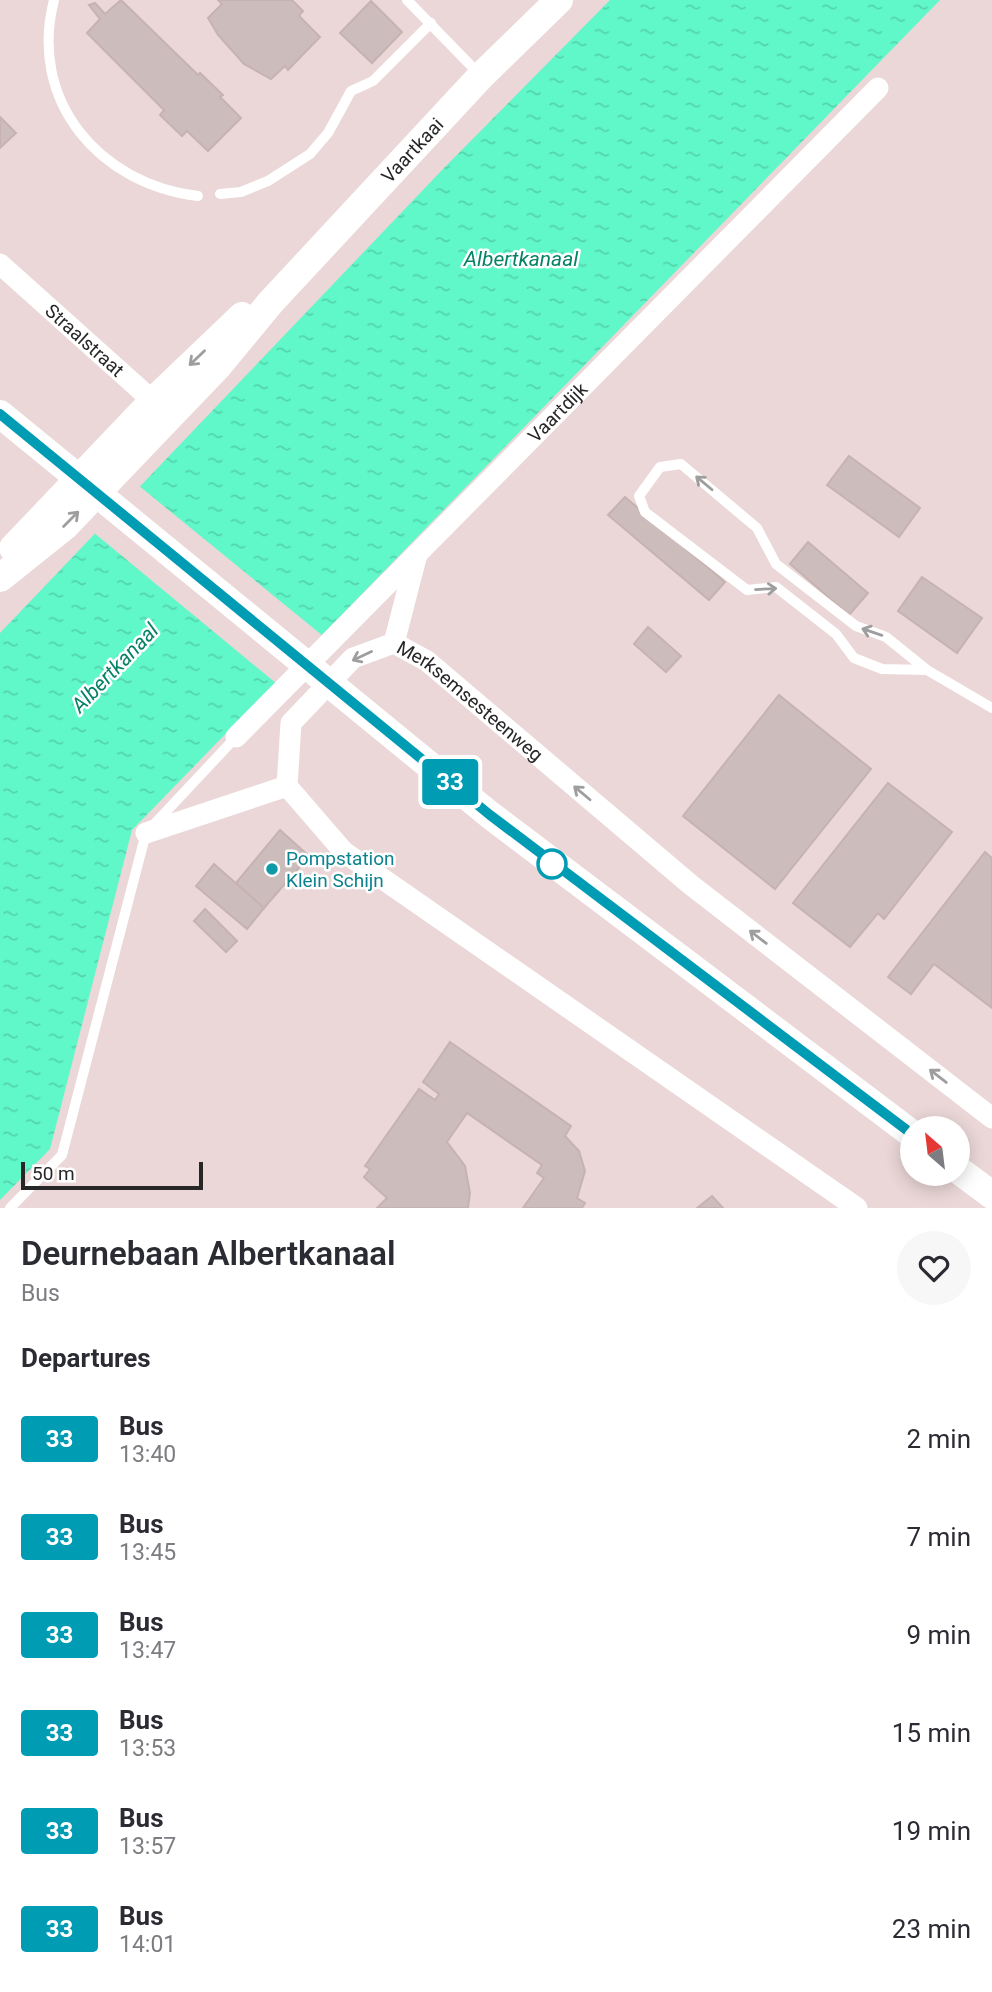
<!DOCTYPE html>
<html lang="en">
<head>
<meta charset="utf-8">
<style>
  body { margin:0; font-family:Roboto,sans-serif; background:#f7f7f7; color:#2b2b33; height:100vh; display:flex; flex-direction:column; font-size:26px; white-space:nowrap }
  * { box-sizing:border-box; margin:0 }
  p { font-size:23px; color:#7c7c81 }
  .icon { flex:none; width:38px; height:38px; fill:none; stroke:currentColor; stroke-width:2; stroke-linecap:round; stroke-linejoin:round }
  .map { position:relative; height:1208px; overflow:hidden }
  .drawer { display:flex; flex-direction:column; background:#fff; flex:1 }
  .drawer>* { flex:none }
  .badge { padding:0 14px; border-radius:5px; font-size:24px; line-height:46px }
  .needle { width:46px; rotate:332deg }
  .controls { position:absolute; left:900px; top:1116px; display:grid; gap:14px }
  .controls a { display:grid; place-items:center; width:70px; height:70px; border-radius:50%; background:#fff; box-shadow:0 4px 18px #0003; font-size:35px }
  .scale { position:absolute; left:21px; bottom:18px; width:182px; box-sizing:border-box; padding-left:7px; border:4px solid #272727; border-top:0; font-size:19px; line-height:24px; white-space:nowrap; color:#272727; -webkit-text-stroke:5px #fff; paint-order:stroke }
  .map>.badge { position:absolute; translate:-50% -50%; box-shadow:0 0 0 4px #fff }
  h2 { padding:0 21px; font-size:26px; line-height:63px }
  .round { display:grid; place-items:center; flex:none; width:74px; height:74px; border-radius:37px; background:#f7f7f7 }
  .head { display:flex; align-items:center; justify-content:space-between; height:119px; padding:0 21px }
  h1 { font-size:33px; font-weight:600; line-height:52px }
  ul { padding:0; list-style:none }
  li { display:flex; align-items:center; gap:21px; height:98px; padding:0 21px }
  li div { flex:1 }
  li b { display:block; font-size:26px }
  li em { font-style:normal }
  li .badge { min-width:77px; font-weight:700; text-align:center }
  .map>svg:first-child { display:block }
  .water { fill:url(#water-ripples) }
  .pier { fill:#ebd7d7 }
  .building { fill:#ccbdbc; stroke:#c6b2b1; stroke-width:2 }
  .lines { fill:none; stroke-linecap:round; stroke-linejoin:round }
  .lane { stroke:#fff; stroke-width:10 }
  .street { stroke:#fff; stroke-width:21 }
  .secondary { stroke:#fff; stroke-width:28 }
  .oneway { stroke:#9e9e9e }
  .line-casing { stroke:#fff; stroke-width:16 }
  .line { stroke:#009cb4; stroke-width:10 }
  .stop-dot { fill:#fff; stroke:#009cb4; stroke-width:3.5 }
  .culture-dot { fill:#0f9aa8; stroke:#fff; stroke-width:2.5 }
  .labels { text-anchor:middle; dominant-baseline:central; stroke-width:5; stroke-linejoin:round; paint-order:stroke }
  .street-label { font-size:19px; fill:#272727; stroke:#fff }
  .culture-label { font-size:19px; fill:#0d838f; stroke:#fff; text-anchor:start }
  .water-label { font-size:21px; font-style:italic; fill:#068366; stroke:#fff }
</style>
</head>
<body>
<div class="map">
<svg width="992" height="1208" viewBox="0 0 992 1208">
  <defs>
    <pattern id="water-ripples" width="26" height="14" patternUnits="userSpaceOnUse" patternTransform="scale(1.75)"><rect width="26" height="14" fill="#60f7c9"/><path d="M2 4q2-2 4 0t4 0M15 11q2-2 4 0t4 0" fill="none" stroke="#53d4ad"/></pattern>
  </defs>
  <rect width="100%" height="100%" fill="#ebd7d7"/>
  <!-- water -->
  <path class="water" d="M 610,0 L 940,0 L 132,830 L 50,1149 L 0,1200 L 0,633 L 444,168 Z"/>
  <!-- pier -->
  <path class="pier" d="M 138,485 L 323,636 L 277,684 L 93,532 Z"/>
  <!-- building -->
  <g class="building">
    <path d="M 121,0 L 198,75 L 200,73 L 223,95 L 220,97 L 241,118 L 208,151 L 187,131 L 182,136 L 160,115 L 164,110 L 87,33 L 100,19 L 89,5 L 95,3 L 105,14 Z"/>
    <path d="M 218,0 L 292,0 L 303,11 L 299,16 L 320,37 L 288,70 L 285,66 L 271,79 L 244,64 L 218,35 L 208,18 L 222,4 Z"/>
    <path d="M 371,1 L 402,32 L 372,63 L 340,33 Z"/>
    <path d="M 0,117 L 16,133 L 0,148 Z"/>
    <path d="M 849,456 L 920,508 L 899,537 L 827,485 Z"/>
    <path d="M 625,497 L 725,582 L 709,600 L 608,515 Z"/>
    <path d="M 808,542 L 868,593 L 849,615 L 790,564 Z"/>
    <path d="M 922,577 L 982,618 L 957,653 L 898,611 Z"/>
    <path d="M 648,627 L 681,656 L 666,672 L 634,644 Z"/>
    <path d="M 779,695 L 871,769 L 775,889 L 683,816 Z"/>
    <path d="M 888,783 L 952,832 L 884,919 L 878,913 L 850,947 L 793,903 Z"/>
    <path d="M 280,830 L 309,856 L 264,908 L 236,883 Z"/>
    <path d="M 985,852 L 992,858 L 992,1008 L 934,964 L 911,994 L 888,977 Z"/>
    <path d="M 214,864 L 264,908 L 247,929 L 196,886 Z"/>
    <path d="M 205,909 L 237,941 L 226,952 L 194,921 Z"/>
    <path d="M 450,1042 L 571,1126 L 565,1136 L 579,1151 L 585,1171 L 577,1198 L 585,1203 L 582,1208 L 523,1208 L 544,1178 L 537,1173 L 542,1165 L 467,1113 L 447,1142 L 465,1166 L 470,1193 L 468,1208 L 377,1208 L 387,1198 L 364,1177 L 370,1169 L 365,1166 L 419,1089 L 435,1100 L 439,1094 L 423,1082 Z"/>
    <path d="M 712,1196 L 723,1208 L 697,1208 Z"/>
  </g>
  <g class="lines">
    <!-- lane -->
    <g class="lane">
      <path d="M 54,0 C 28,101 99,184 198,196"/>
      <path d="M 407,0 L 481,76"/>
      <path d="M 220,194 L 241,192 L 268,181 L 310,154 L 328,133 L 351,91 L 373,81 L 431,23"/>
      <path d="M 927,670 L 882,669 L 854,658 L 836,634 L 776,587 L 747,590 L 645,512 L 639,496 L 660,467 L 681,464 L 757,528 L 776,564 L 856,626 L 886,637 L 927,670 L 992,708"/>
      <path d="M 10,1208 L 62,1155 L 146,833 L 236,737"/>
    </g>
    <!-- street -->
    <g class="street">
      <path id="s1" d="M 0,264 L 163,410"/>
      <path d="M 394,643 L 417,554"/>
      <path id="s2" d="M 236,737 L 878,88"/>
      <path d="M 146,833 L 287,786"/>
      <path id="s3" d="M 857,1208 L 344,852 L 287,786 L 291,723 L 353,658 L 394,643 L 427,661 L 691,885 L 992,1118"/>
    </g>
    <!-- secondary -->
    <g class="secondary">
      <path d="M 0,414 L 490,815 L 912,1134"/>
      <path d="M 13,548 L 153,401 L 242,316"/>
      <path id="s4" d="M 0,578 L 65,526 L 218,366 L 270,303 L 481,76 L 559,0"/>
      <path d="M 957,1169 L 992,1195"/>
    </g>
  </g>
  <!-- one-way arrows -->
  <defs><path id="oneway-shaft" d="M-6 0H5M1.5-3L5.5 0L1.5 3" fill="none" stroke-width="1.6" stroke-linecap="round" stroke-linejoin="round" transform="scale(1.75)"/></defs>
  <g class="oneway">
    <use href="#oneway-shaft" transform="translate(197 358) rotate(136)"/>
    <use href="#oneway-shaft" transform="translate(704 483) rotate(-140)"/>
    <use href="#oneway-shaft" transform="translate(71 519) rotate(-45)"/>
    <use href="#oneway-shaft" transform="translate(766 589) rotate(-3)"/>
    <use href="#oneway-shaft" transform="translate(872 632) rotate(-161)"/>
    <use href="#oneway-shaft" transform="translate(362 656) rotate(155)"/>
    <use href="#oneway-shaft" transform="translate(582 793) rotate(-140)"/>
    <use href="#oneway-shaft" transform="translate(758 937) rotate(-142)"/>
    <use href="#oneway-shaft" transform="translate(938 1076) rotate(-142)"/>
  </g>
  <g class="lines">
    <!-- line casing -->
    <g class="line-casing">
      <path id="line" d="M 0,414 L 490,815 L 912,1134"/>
    </g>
    <!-- line -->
    <use href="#line" class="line"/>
  </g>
  <!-- markers -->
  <circle class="stop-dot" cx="552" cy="864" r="14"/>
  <circle class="culture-dot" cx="272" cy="869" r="7"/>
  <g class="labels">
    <!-- street labels -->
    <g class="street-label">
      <text stroke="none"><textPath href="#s4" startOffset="595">Vaartkaai</textPath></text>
      <text stroke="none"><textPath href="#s1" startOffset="114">Straalstraat</textPath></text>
      <text stroke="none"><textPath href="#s2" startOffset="457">Vaartdijk</textPath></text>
      <text stroke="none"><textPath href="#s3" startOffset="1004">Merksemsesteenweg</textPath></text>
    </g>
    <!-- culture labels -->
    <g class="culture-label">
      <text x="286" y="858">Pompstation<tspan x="286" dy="22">Klein Schijn</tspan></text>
    </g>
    <!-- water labels -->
    <g class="water-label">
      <text x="521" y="259">Albertkanaal</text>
      <text transform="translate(115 668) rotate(-46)">Albertkanaal</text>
    </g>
  </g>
</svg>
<div class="controls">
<a><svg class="needle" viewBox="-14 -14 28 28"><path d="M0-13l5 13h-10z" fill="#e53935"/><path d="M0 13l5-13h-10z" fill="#7c7c81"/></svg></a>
</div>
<div class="scale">50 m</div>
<b class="badge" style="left:450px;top:782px;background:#009cb4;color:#fff">33</b>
</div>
<section class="drawer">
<div class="head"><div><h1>Deurnebaan Albertkanaal</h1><p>Bus</p></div><a class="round"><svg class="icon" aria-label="heart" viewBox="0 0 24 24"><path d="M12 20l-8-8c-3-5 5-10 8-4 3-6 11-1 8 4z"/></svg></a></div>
<h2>Departures</h2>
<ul>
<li><span class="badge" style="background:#009cb4;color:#fff">33</span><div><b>Bus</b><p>13:40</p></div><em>2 min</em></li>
<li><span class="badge" style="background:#009cb4;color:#fff">33</span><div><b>Bus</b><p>13:45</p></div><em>7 min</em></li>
<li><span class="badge" style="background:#009cb4;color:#fff">33</span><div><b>Bus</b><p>13:47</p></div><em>9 min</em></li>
<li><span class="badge" style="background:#009cb4;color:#fff">33</span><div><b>Bus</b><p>13:53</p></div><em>15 min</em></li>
<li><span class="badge" style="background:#009cb4;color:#fff">33</span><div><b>Bus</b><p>13:57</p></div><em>19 min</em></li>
<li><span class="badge" style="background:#009cb4;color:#fff">33</span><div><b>Bus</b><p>14:01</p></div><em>23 min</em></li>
</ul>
</section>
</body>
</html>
